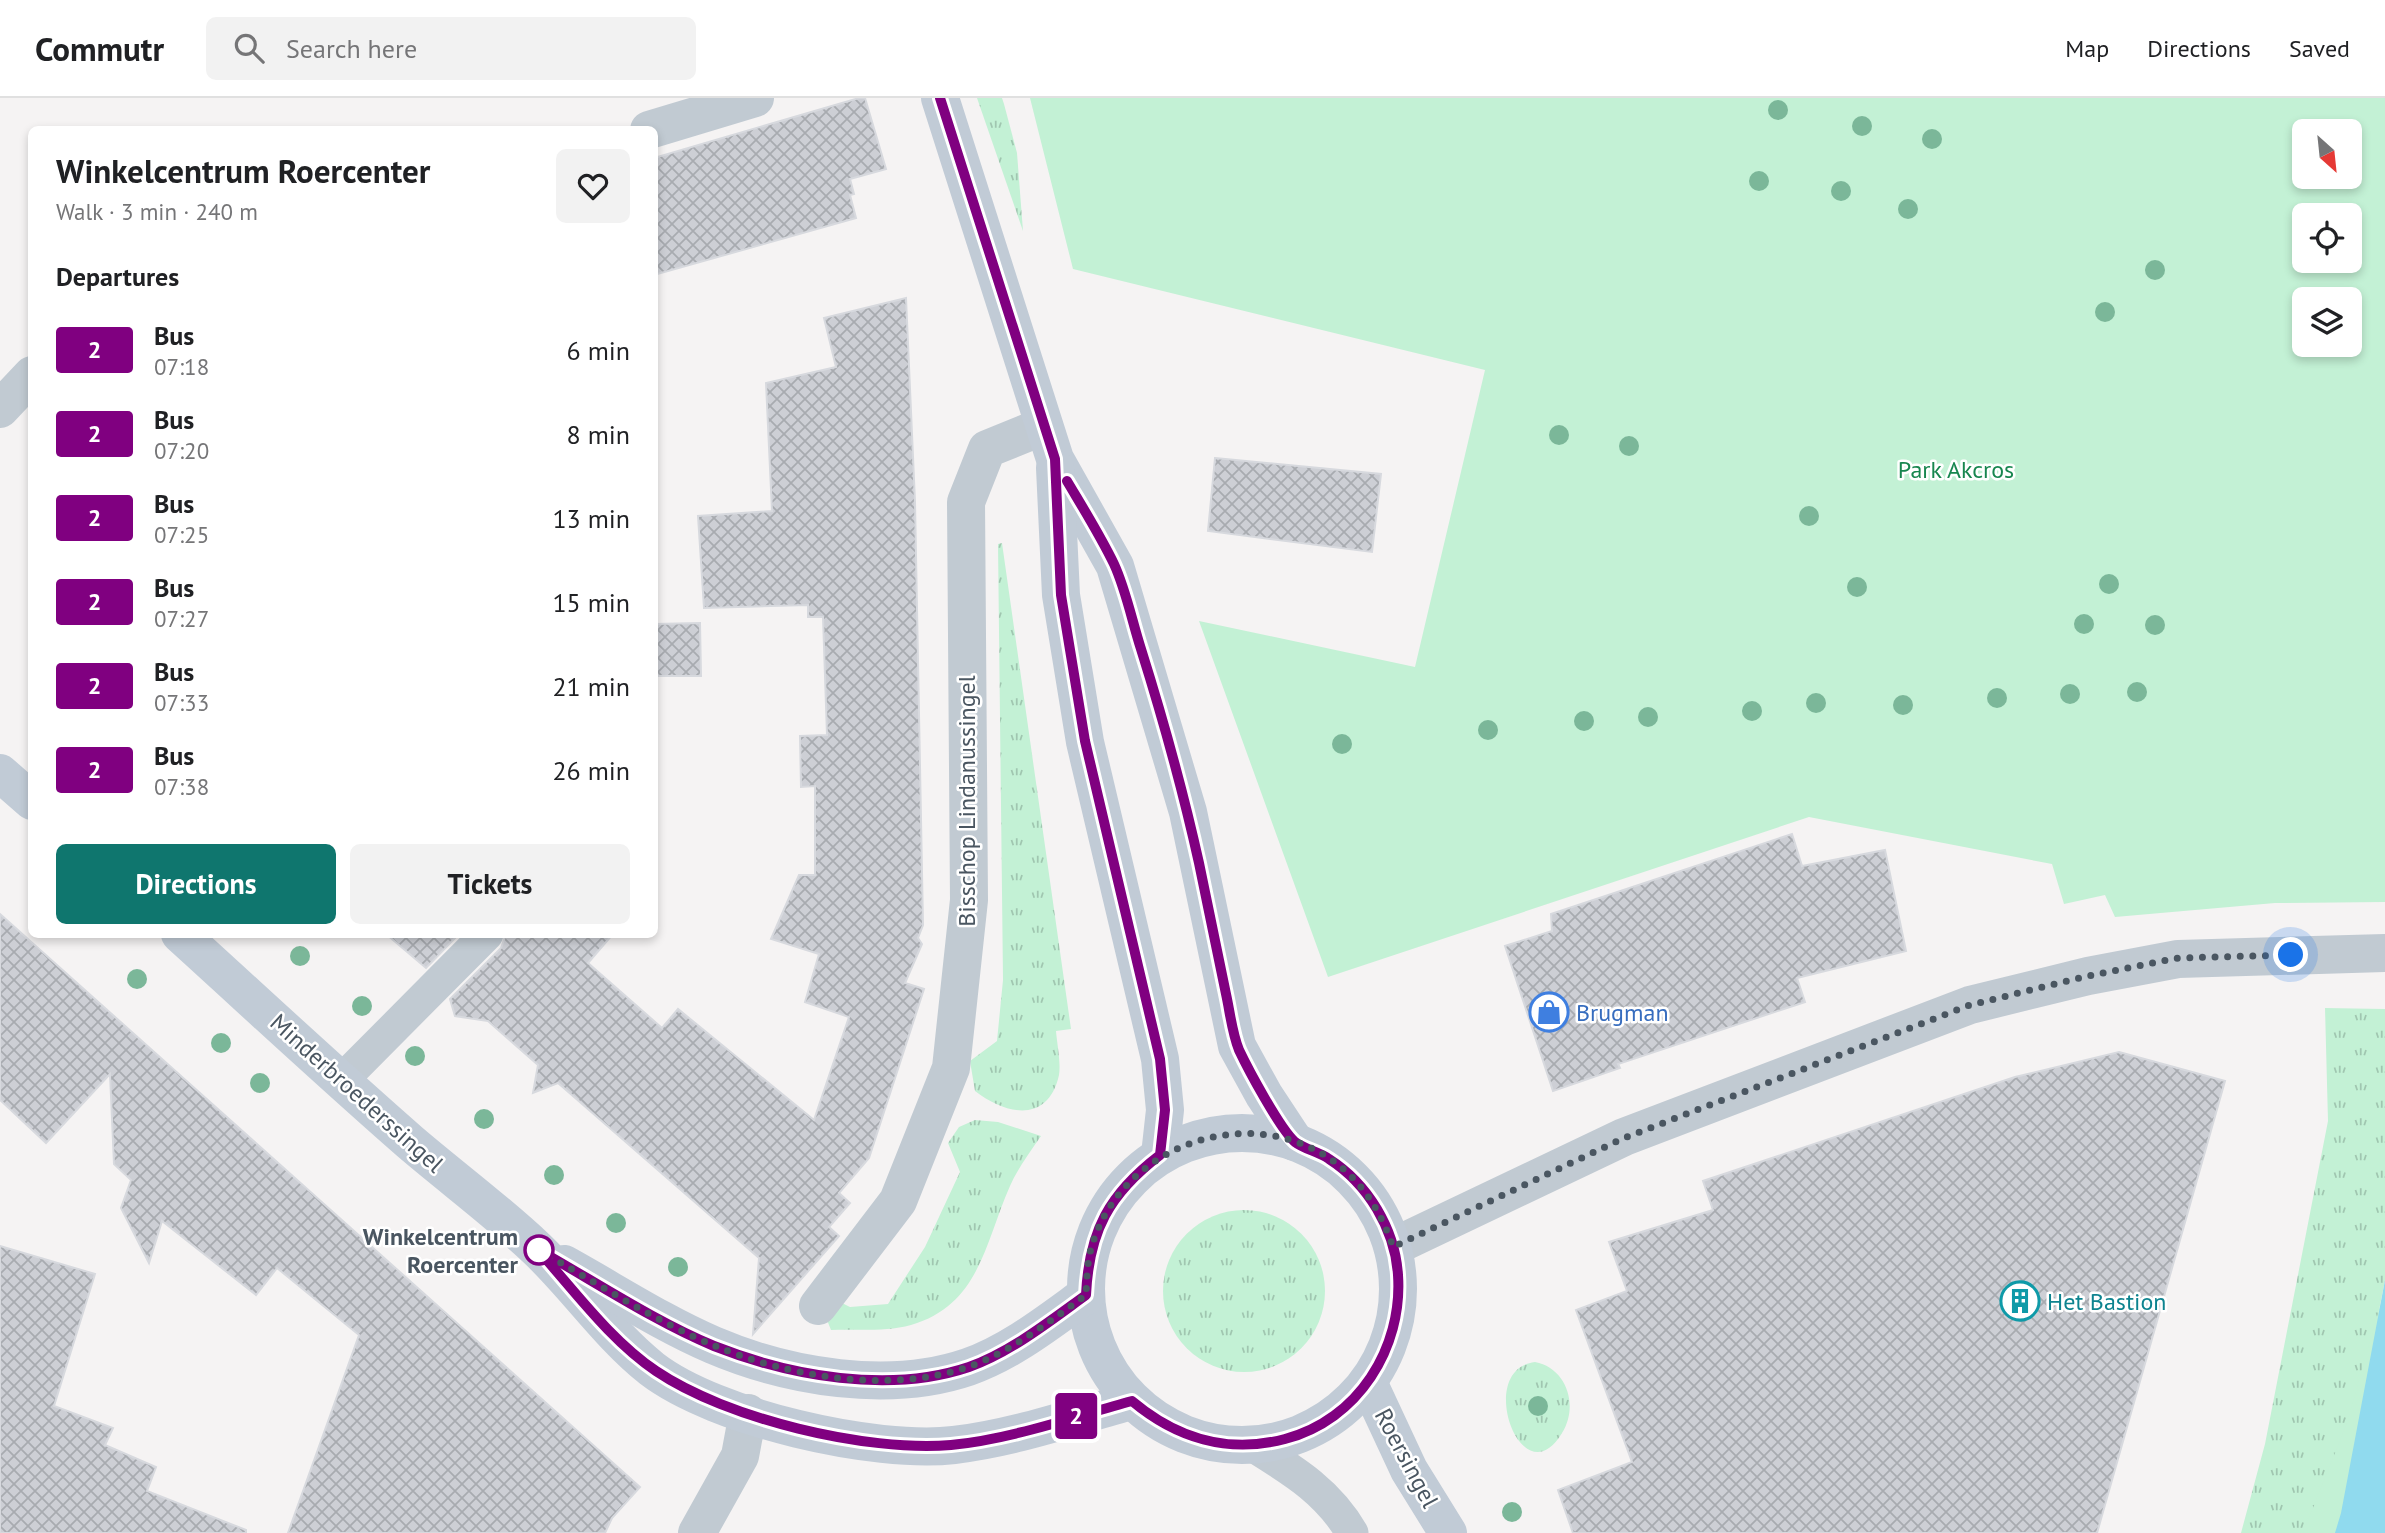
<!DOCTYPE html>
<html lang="en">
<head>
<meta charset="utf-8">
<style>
  body { margin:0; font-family:"PT Sans",sans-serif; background:#f2f2f2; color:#202124; height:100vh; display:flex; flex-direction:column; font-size:26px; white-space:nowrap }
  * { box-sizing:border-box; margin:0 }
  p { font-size:23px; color:#757577 }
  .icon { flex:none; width:38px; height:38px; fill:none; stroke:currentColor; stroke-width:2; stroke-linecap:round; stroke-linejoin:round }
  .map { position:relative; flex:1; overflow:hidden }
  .drawer { position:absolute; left:28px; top:28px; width:630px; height:812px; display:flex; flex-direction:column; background:#fff; border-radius:10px; box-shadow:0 4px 10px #0003 }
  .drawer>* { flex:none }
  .badge { padding:0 14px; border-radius:5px; font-size:24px; line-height:46px }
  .needle { width:46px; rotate:153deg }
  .buttons { position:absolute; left:2292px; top:21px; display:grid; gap:14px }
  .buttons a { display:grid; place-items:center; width:70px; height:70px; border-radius:10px; background:#fff; box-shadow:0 4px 10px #0003; font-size:35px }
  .you { position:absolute; width:35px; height:35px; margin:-18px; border:5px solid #fff; border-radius:50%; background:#1a73e8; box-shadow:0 0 0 10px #1a73e833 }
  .map>.badge { position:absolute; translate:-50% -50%; box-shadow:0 0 0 4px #fff }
  h2 { padding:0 28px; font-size:26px; line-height:63px }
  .round { display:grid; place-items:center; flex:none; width:74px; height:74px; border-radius:10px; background:#f2f2f2 }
  .summary { display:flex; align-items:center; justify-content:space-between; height:119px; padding:0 28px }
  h1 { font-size:33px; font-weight:800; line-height:52px }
  .primary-button { display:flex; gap:14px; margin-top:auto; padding:14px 28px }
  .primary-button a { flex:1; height:80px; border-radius:10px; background:#0f766e; color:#fff; font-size:28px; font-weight:800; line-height:80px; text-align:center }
  .primary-button a+a { background:#f2f2f2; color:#202124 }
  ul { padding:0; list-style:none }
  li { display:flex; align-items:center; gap:21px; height:84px; padding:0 28px }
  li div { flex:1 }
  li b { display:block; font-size:26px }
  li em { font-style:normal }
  li .badge { min-width:77px; font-weight:700; text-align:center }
  header { display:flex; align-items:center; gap:42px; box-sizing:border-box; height:98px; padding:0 35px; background:#fff; border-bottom:2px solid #e0e0e0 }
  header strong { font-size:33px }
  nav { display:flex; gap:38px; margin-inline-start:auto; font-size:24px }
  .search { width:490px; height:63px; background:#f2f2f2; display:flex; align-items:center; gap:18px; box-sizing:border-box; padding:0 24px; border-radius:10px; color:#757577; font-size:26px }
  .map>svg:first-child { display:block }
  .grass { fill:url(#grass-tufts) }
  .park { fill:#c3f1d5; fill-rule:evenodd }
  .water { fill:#90daee }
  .building { fill:url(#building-cross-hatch); stroke:#d7d9de; stroke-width:2 }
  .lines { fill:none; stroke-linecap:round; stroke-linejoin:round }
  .lane { stroke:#c1cad2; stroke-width:33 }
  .street { stroke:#c1cad2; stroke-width:38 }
  .secondary { stroke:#c1cbd6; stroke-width:38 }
  .tree { fill:#7bb799 }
  .line-casing { stroke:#fff; stroke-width:16 }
  .line { stroke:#800080; stroke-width:10 }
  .walk { stroke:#4a5661; stroke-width:7; stroke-dasharray:0 12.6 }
  .stop-dot { fill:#fff; stroke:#800080; stroke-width:3.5 }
  .labels { text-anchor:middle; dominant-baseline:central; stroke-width:5; stroke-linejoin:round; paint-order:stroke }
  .park-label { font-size:24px; fill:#17864f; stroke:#fff }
  .street-label { font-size:24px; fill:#4a5661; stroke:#fff }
  .shop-label { font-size:24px; fill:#366cbe; stroke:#fff; text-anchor:start }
  .stop-label { font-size:24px; font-weight:bold; fill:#4a5661; stroke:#fff; text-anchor:end }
  .culture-label { font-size:24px; fill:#0d838f; stroke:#fff; text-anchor:start }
</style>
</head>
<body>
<header>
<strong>Commutr</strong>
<div class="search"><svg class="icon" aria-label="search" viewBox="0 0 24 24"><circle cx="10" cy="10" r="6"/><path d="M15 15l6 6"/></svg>Search here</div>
<nav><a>Map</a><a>Directions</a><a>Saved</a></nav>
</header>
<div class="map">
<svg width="2385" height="1435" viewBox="0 0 2385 1435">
  <defs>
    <pattern id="grass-tufts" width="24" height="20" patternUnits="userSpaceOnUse" patternTransform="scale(1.75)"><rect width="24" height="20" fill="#c3f1d5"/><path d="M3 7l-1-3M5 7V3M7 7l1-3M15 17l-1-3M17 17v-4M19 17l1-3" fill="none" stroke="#a0c6b0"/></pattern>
    <pattern id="building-cross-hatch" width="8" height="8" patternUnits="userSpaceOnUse" patternTransform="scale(1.75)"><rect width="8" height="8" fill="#cdcfd5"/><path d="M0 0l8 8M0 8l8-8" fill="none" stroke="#a8abb0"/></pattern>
  </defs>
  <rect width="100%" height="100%" fill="#f5f3f3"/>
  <!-- grass -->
  <g class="grass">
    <path d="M 977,0 L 1002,0 L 1004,6 L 1017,55 L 1023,133 Z"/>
    <path d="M 1002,445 L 1071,931 L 1056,933 C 1057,946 1061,964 1059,977 C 1048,1026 1006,1017 975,993 L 970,963 L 997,943 L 1003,882 L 998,446 Z"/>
    <path d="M 2325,910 L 2385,911 L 2385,1182 L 2335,1435 L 2241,1435 L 2265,1346 L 2328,1023 Z"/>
    <path d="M 975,1022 L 998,1024 L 1041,1038 C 1030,1054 1018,1070 1010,1088 C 985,1144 980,1207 911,1227 C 886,1234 857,1231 831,1232 L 827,1222 L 840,1204 L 850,1209 L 888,1206 L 925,1149 L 960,1074 L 948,1045 L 959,1029 Z"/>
    <circle cx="1244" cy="1193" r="81"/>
    <path d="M 1535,1264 C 1567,1270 1579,1308 1562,1335 C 1522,1402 1474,1271 1535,1264 Z"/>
  </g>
  <!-- park -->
  <g class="park">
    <path d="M 1030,0 L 2385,0 L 2385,804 L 2275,805 L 2115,819 L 2105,797 L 2064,806 L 2052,766 L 1809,719 L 1328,879 L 1199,523 L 1415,569 L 1485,272 L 1073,171 ZM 2305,33 L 2350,33 L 2350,79 L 2305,79 ZM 2305,117 L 2350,117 L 2350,163 L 2305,163 ZM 2305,201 L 2350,201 L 2350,247 L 2305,247 Z"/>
    <path d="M 2384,1194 L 2385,1435 L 2303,1435 L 2347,1325 Z"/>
  </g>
  <!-- water -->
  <path class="water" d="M 2385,1182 L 2385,1435 L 2335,1435 L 2341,1415 Z"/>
  <!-- building -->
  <g class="building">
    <path d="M 859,0 L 865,0 L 886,71 L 850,81 L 854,96 L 850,97 L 856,120 L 654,177 L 654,60 Z"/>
    <path d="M 906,200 L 915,404 L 923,827 L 918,840 L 922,846 L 905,885 L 924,891 L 869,1060 L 839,1095 L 850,1105 L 829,1129 L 839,1138 L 753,1236 L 759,1160 L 558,985 L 533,995 L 538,967 L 488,923 L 455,918 L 450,901 L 501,850 L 506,836 L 613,836 L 588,865 L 662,930 L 678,911 L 814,1022 L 849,919 L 805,904 L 819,856 L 771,841 L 799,777 L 815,777 L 815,688 L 801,689 L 800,638 L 827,637 L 823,519 L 808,519 L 808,507 L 704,510 L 698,418 L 772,413 L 766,285 L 836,269 L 824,220 Z"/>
    <path d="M 1215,360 L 1381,376 L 1372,454 L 1208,433 Z"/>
    <path d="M 700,525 L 701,578 L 654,578 L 654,526 Z"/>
    <path d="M 1792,736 L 1802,768 L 1885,752 L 1906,853 L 1797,880 L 1805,904 L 1618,966 L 1620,970 L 1553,993 L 1505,848 L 1552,833 L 1551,816 Z"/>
    <path d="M 0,816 L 640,1389 L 612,1420 L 605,1435 L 288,1435 L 359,1237 L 277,1170 L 256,1197 L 162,1123 L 149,1165 L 121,1110 L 131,1082 L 114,1066 L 110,976 L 46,1045 L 0,1002 Z"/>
    <path d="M 386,836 L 459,836 L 426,870 Z"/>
    <path d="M 2119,954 L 2225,983 L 2097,1435 L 1573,1435 L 1558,1392 L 1632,1364 L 1576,1212 L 1627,1193 L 1609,1144 L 1713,1112 L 1703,1083 L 2015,979 Z"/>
    <path d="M 0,1148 L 95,1176 L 54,1308 L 113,1330 L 105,1347 L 156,1369 L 147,1393 L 246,1432 L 246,1435 L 0,1435 Z"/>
  </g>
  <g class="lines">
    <!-- lane -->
    <g class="lane">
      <path d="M 342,982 L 487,836"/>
      <path d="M 1252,1347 C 1292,1372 1328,1393 1352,1435"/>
    </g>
    <!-- street -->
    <g class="street">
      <path d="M 649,32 L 755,0"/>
      <path d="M 0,311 L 32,277"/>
      <path d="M 1393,1149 L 1624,1039 L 1970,907 L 2088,878 L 2178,861 L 2385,855"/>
      <path d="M 818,1208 L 898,1103 L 951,970 L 969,802 L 966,404 L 987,351 L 1044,328"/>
      <path d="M 697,1435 L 740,1358 L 748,1315"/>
    </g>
    <!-- secondary -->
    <g class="secondary">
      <path d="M 940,0 L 1055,361 L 1115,468 L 1188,714 L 1237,948 L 1264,997 L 1295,1044"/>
      <path d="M 1055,370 L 1061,497 L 1085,644 L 1160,961 L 1165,1012 L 1160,1057"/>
      <path d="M 0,675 L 32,703"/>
      <path d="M 180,836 C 256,905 332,976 410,1044 C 452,1080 497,1113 537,1151 C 577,1189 608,1236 652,1271 C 716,1320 874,1356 954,1347 C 1014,1340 1073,1319 1132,1303"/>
      <circle cx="1242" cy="1191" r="156"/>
      <path d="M 564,1166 C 613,1193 662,1225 713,1247 C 788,1279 889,1296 968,1269 C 1011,1254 1050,1223 1086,1197"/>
      <path d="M 1368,1284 L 1409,1372 L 1448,1435"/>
    </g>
  </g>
  <!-- trees -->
  <g class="tree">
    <circle cx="1778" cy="12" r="10"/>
    <circle cx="1862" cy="28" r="10"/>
    <circle cx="1932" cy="41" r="10"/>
    <circle cx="1759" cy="83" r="10"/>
    <circle cx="1841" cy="93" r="10"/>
    <circle cx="1908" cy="111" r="10"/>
    <circle cx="2155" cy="172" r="10"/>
    <circle cx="2105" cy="214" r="10"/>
    <circle cx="1559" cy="337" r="10"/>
    <circle cx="1629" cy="348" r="10"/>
    <circle cx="1809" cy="418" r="10"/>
    <circle cx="2109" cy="486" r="10"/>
    <circle cx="1857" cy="489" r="10"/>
    <circle cx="2084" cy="526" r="10"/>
    <circle cx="2155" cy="527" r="10"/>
    <circle cx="2137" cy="594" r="10"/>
    <circle cx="2070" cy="596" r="10"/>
    <circle cx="1997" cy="600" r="10"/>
    <circle cx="1816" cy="605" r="10"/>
    <circle cx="1903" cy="607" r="10"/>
    <circle cx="1752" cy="613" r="10"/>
    <circle cx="1648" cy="619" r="10"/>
    <circle cx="1584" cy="623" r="10"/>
    <circle cx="1488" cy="632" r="10"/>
    <circle cx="1342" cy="646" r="10"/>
    <circle cx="300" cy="858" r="10"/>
    <circle cx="137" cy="881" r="10"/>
    <circle cx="362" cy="908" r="10"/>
    <circle cx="221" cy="945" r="10"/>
    <circle cx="415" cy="958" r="10"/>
    <circle cx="260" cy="985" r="10"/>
    <circle cx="484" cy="1021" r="10"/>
    <circle cx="554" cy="1077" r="10"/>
    <circle cx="616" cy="1125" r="10"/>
    <circle cx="678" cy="1169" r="10"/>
    <circle cx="1538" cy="1308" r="10"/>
    <circle cx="1512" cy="1414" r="10"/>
  </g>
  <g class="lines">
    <!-- line casing -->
    <g class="line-casing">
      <path id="line" d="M 940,0 L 1055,361 L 1061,497 L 1085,643 L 1160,961 L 1165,1012 L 1160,1057 C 1109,1096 1089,1133 1086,1197 C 1050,1223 1011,1254 969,1269 C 889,1296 790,1278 714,1248 C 654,1223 594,1183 537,1151 C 574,1192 610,1242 656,1273 C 727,1321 866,1354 951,1347 C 1012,1341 1073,1319 1132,1303 C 1176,1340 1228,1356 1285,1341 C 1358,1322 1403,1250 1398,1177 C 1395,1131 1368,1086 1329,1061 C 1319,1054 1304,1051 1295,1044 C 1280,1031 1248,971 1239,952 C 1232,935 1230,914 1226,896 C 1217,852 1208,809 1199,765 C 1183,693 1163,621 1141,551 C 1132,523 1126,492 1114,466 C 1100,437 1083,410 1067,383"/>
    </g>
    <!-- line -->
    <use href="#line" class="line"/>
    <!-- walk -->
    <path class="walk" d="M 539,1152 C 588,1180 655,1223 713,1247 C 788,1279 889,1296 968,1269 C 1011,1254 1050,1223 1086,1197 C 1087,1179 1087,1161 1093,1144 C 1128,1037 1272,997 1353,1080 C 1372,1100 1384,1123 1393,1149 L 1624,1040 L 1970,907 L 2088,878 L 2178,860 L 2291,857"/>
  </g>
  <!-- icons -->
  <defs>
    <g id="shop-ring" transform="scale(2.0125)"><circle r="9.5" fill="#fff" stroke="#3f7fe0" stroke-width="1.5"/><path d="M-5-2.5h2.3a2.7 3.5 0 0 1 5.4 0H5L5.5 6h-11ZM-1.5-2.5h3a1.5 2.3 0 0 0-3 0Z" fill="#3f7fe0"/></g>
    <g id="building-ring" transform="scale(2.0125)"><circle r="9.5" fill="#fff" stroke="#0f9aa8" stroke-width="1.5"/><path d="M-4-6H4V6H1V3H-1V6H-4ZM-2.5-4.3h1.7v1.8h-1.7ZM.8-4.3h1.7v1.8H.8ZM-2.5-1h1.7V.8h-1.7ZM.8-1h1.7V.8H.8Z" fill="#0f9aa8"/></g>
  </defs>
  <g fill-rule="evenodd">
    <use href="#shop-ring" x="1549" y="914"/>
    <use href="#building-ring" x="2020" y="1203"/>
  </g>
  <!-- markers -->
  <circle class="stop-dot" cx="539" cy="1152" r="14"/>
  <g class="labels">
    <!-- park labels -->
    <g class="park-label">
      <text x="1956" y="371">Park Akcros</text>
    </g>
    <!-- street labels -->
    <g class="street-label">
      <text transform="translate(966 703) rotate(-90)">Bisschop Lindanussingel</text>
      <text transform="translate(357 995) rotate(42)">Minderbroederssingel</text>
      <text transform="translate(1407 1360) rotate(62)">Roersingel</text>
    </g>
    <!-- shop labels -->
    <g class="shop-label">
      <text x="1576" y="914">Brugman</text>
    </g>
    <!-- stop labels -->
    <g class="stop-label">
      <text x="518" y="1138">Winkelcentrum<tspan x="518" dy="28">Roercenter</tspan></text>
    </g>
    <!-- culture labels -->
    <g class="culture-label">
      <text x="2047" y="1203">Het Bastion</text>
    </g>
  </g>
</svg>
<div class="buttons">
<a><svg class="needle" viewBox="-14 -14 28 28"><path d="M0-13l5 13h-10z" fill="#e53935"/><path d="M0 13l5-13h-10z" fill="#757577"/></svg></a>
<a><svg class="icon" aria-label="locate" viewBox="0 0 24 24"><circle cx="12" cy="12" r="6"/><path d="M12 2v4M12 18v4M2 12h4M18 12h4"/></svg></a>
<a><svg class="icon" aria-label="layers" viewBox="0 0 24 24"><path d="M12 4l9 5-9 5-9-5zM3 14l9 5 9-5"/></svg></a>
</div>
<div class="you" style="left:2291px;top:857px"></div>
<b class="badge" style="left:1076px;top:1318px;background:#800080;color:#fff">2</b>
<section class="drawer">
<div class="summary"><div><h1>Winkelcentrum Roercenter</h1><p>Walk · 3 min · 240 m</p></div><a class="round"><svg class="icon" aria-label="heart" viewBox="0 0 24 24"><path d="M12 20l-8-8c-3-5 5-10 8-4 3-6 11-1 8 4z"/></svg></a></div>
<h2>Departures</h2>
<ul>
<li><span class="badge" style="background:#800080;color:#fff">2</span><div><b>Bus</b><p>07:18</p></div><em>6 min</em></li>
<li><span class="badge" style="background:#800080;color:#fff">2</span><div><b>Bus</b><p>07:20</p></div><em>8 min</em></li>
<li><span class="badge" style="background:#800080;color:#fff">2</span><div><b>Bus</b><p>07:25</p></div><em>13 min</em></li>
<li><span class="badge" style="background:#800080;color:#fff">2</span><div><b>Bus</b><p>07:27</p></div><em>15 min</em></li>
<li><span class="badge" style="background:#800080;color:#fff">2</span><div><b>Bus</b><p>07:33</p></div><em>21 min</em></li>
<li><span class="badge" style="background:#800080;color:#fff">2</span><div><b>Bus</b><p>07:38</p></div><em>26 min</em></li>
</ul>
<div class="primary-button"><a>Directions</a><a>Tickets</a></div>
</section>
</div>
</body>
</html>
